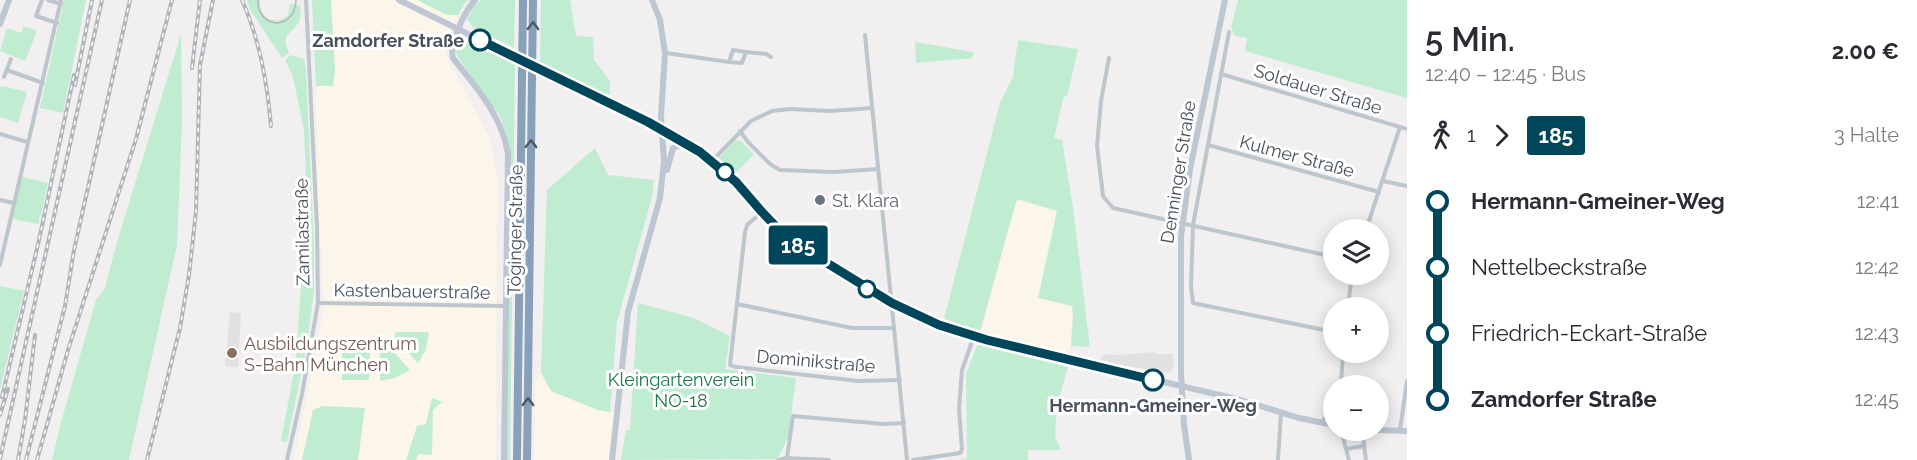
<!DOCTYPE html>
<html lang="de">
<head>
<meta charset="utf-8">
<style>
  body { margin:0; font-family:Raleway,sans-serif; background:#f2f2f3; color:#2b2b33; height:100vh; display:flex; flex-direction:column; font-size:22px; white-space:nowrap }
  * { box-sizing:border-box; margin:0 }
  p { font-size:20px; color:#7c7c81 }
  .icon { flex:none; width:33px; height:33px; fill:none; stroke:currentColor; stroke-width:2; stroke-linecap:round; stroke-linejoin:round }
  .map { position:relative; flex:1; overflow:hidden }
  .side { display:flex; flex-direction:column; background:#fff; width:510px }
  .side>* { flex:none }
  .badge { padding:0 12px; border-radius:4px; font-size:21px; line-height:39px }
  .tools { position:absolute; left:1323px; top:219px; display:grid; gap:12px }
  .tools a { display:grid; place-items:center; width:66px; height:66px; border-radius:50%; background:#fff; box-shadow:0 3px 15px #0003; font-size:30px }
  .map>.badge { position:absolute; translate:-50% -50%; box-shadow:0 0 0 3px #fff }
  .legs { display:flex; align-items:center; gap:9px; height:66px; padding:0 18px; font-size:20px }
  .legs p { margin-inline-start:auto }
  .headline { display:flex; align-items:center; justify-content:space-between; height:102px; padding:0 18px }
  h1 { font-size:33px; font-weight:600; line-height:45px }
  ul { padding:0 18px; list-style:none }
  li { display:flex; align-items:center; gap:21px; height:66px; font-size:22px }
  li i { display:grid; place-items:center; width:9px; height:100%; margin:0 8px; background:currentColor }
  li i::after { content:''; width:15px; height:15px; margin:-8px; border:4px solid; border-radius:50%; background:#fff }
  li p { margin-inline-start:auto }
  li:first-child i { background:linear-gradient(#0000 50%,currentColor 0) }
  li:last-child i { background:linear-gradient(currentColor 50%,#0000 0) }
  main { display:flex; flex:1; min-height:0 }
  .map>svg:first-child { display:block }
  .commercial { fill:#fbf6e9 }
  .education { fill:#e2e0e0 }
  .green { fill:#c0ecd2 }
  .lines { fill:none; stroke-linecap:round; stroke-linejoin:round }
  .street { stroke:#bec6cd; stroke-width:4 }
  .secondary { stroke:#bdc6d1; stroke-width:6 }
  .highway { stroke:#89a0bb; stroke-width:8 }
  .tram { stroke:#b1b4b9; stroke-width:1.5 }
  .rail-casing { stroke:#b1b4b9; stroke-width:4 }
  .rail { stroke:#fff; stroke-width:1.5; stroke-dasharray:4.5; stroke-linecap:butt }
  .oneway { stroke:#4e5965 }
  .line-1-casing { stroke:#fff; stroke-width:14 }
  .line-1 { stroke:#00465a; stroke-width:9 }
  .stop-1-dot { fill:#fff; stroke:#00465a; stroke-width:3 }
  .worship-dot { fill:#6b7280; stroke:#fff; stroke-width:2 }
  .education-dot { fill:#8d6e63; stroke:#fff; stroke-width:2 }
  .labels { text-anchor:middle; dominant-baseline:central; stroke-width:6; stroke-linejoin:round; paint-order:stroke }
  .stop-label { font-size:18px; font-weight:bold; fill:#48515b; stroke:#fff; text-anchor:end }
  .street-label { font-size:18px; fill:#48515b; stroke:#fff }
  .worship-label { font-size:18px; fill:#5b616d; stroke:#fff; text-anchor:start }
  .education-label { font-size:18px; fill:#785e54; stroke:#fff; text-anchor:start }
  .park-label { font-size:18px; fill:#1c784d; stroke:#fff }
</style>
</head>
<body>
<main>
<div class="map">
<svg width="1407" height="460" viewBox="0 0 1407 460">
  <rect width="100%" height="100%" fill="#f1efef"/>
  <!-- commercial -->
  <g class="commercial">
    <path d="M 331,0 L 468,0 L 463,5 L 447,40 L 445,55 L 489,136 L 497,176 L 496,460 L 294,460 L 324,307 L 318,197 L 316,86 L 333,86 L 335,70 Z"/>
    <path d="M 1016,199 L 1058,211 L 1038,298 L 1072,306 L 1073,315 L 1068,367 L 978,344 Z"/>
    <path d="M 541,373 L 551,391 L 598,410 L 619,414 L 615,460 L 534,460 L 535,382 Z"/>
  </g>
  <!-- education -->
  <g class="education">
    <path d="M 230,312 L 241,313 L 238,367 L 225,366 Z"/>
    <path d="M 1155,352 L 1156,354 L 1173,354 L 1174,366 L 1170,373 L 1109,363 L 1101,360 L 1102,356 L 1106,354 L 1118,355 Z"/>
  </g>
  <!-- green -->
  <g class="green">
    <path d="M 64,0 L 86,0 L 63,113 L 40,108 Z"/>
    <path d="M 247,0 L 260,0 C 258,18 275,27 288,15 L 290,4 L 300,5 C 300,9 302,15 300,19 C 294,36 279,30 289,53 L 282,58 L 251,11 Z"/>
    <path d="M 312,0 L 331,0 L 335,70 L 333,86 L 316,86 Z"/>
    <path d="M 417,0 L 468,0 L 463,5 L 459,15 L 447,15 Z"/>
    <path d="M 481,0 L 515,0 L 514,48 L 473,27 L 467,19 L 474,5 Z"/>
    <path d="M 541,0 L 570,0 L 576,36 L 593,37 L 594,60 L 610,81 L 610,96 L 540,62 Z"/>
    <path d="M 1238,0 L 1407,0 L 1407,98 L 1245,51 L 1247,38 L 1235,36 L 1231,27 Z"/>
    <path d="M 24,26 L 37,31 L 25,61 L 0,51 L 7,28 L 21,33 Z"/>
    <path d="M 181,34 L 182,122 L 177,245 L 129,460 L 52,460 L 60,426 L 96,300 L 105,288 L 117,242 Z"/>
    <path d="M 1018,40 L 1078,49 L 1068,93 L 1063,99 L 1054,138 L 1062,140 L 1073,208 L 1090,347 L 1071,346 L 1073,315 L 1072,306 L 1038,298 L 1057,211 L 1017,199 L 980,331 L 944,319 L 1000,103 L 1013,77 Z"/>
    <path d="M 915,42 L 973,52 L 973,58 L 916,63 Z"/>
    <path d="M 467,43 L 479,48 L 478,51 L 483,53 L 485,51 L 515,62 L 510,460 L 507,460 L 510,150 L 507,136 L 500,116 L 457,56 L 456,50 Z"/>
    <path d="M 291,55 L 304,59 L 306,70 L 314,245 L 314,290 L 307,345 L 287,442 L 281,441 L 296,361 L 307,195 L 304,130 L 293,77 L 285,60 Z"/>
    <path d="M 3,86 L 27,92 L 18,123 L 0,117 L 0,87 Z"/>
    <path d="M 735,141 L 741,141 L 754,154 L 737,172 L 732,167 L 730,168 L 719,158 Z"/>
    <path d="M 595,148 L 608,175 L 654,180 L 652,197 L 617,322 L 610,412 L 598,410 L 551,391 L 541,373 L 547,190 Z"/>
    <path d="M 22,177 L 48,183 L 41,216 L 39,218 L 39,224 L 12,219 Z"/>
    <path d="M 0,286 L 24,291 L 0,389 Z"/>
    <path d="M 638,303 L 691,317 L 730,336 L 725,369 L 796,378 L 788,438 L 777,459 L 621,460 L 626,430 L 630,430 Z"/>
    <path d="M 396,332 L 429,332 L 426,349 L 418,363 L 394,338 Z"/>
    <path d="M 978,344 L 1068,367 L 1057,406 L 1055,437 L 1061,450 L 1028,450 L 1028,460 L 959,460 L 967,458 L 966,373 Z"/>
    <path d="M 387,345 L 410,370 L 395,378 L 380,381 L 380,348 Z"/>
    <path d="M 342,348 L 370,349 L 369,380 L 342,380 Z"/>
    <path d="M 432,398 L 442,402 L 433,410 L 432,455 L 418,454 L 416,460 L 406,460 L 417,426 L 426,424 Z"/>
    <path d="M 323,406 L 365,408 L 358,460 L 302,460 L 313,410 Z"/>
  </g>
  <g class="lines">
    <!-- street -->
    <g class="street">
      <path d="M 42,0 L 36,16 L 57,23"/>
      <path d="M 48,0 L 61,4"/>
      <path d="M 1229,32 L 1193,225 L 1191,287 L 1193,303 L 1334,332"/>
      <path d="M 865,35 L 907,460"/>
      <path d="M 666,53 L 729,62 L 733,50 L 746,52"/>
      <path d="M 1109,58 L 1101,101 L 1097,146 L 1103,196 L 1113,208 L 1334,257"/>
      <path d="M 729,62 L 742,63 L 746,52 L 766,54 L 771,57"/>
      <path d="M 7,70 L 43,83"/>
      <path d="M 1221,74 L 1407,129"/>
      <path d="M 4,77 L 11,59"/>
      <path d="M 740,131 L 748,142 L 770,164 L 780,170 L 834,172 L 878,169"/>
      <path d="M 0,134 L 27,142"/>
      <path d="M 1208,145 L 1379,192"/>
      <path d="M 712,161 L 751,121 L 772,111 L 789,109 L 831,111 L 872,108"/>
      <path d="M 1383,181 L 1407,186"/>
      <path d="M 0,200 L 14,203"/>
      <path d="M 762,212 L 747,225 L 745,232 L 730,365 L 736,367 L 858,381 L 900,380"/>
      <path d="M 1366,230 L 1400,127"/>
      <path d="M 0,265 L 61,0"/>
      <path d="M 318,303 L 506,306"/>
      <path d="M 737,304 L 852,328 L 894,328"/>
      <path d="M 1348,308 L 1352,274"/>
      <path d="M 1341,386 L 1343,352"/>
      <path d="M 1322,423 L 1324,419 L 1334,411"/>
      <path d="M 1341,430 L 1349,460"/>
      <path d="M 1362,430 L 1366,460"/>
      <path d="M 1400,430 L 1407,381"/>
      <path d="M 1346,449 L 1364,446"/>
      <path d="M 787,458 L 829,460"/>
      <path d="M 287,460 L 302,394 L 318,303 L 317,228 L 306,0"/>
      <path d="M 778,460 L 787,458 L 793,416 L 883,424 L 904,423"/>
      <path d="M 913,460 L 960,453 L 962,449 L 959,409 L 962,370 L 974,336"/>
      <path d="M 1278,460 L 1281,413"/>
    </g>
    <!-- secondary -->
    <g class="secondary">
      <path d="M 399,0 L 647,122 L 700,152 L 736,182 L 762,212 L 788,239 L 875,294 L 910,312 L 956,330 L 1001,344 L 1241,400 L 1299,418 L 1334,425"/>
      <path d="M 475,0 C 465,11 449,43 453,58 C 477,89 502,115 508,154 L 504,460"/>
      <path d="M 0,24 L 9,0"/>
      <path d="M 667,170 L 673,148 L 680,145 L 687,146"/>
      <path d="M 1378,430 L 1407,431"/>
      <path d="M 612,460 L 628,312 L 660,198 L 664,161 L 661,116 L 665,53 L 660,20 L 652,0"/>
      <path d="M 1189,460 L 1184,425 L 1181,374 L 1181,236 L 1190,169 L 1225,0"/>
    </g>
    <!-- highway -->
    <g class="highway">
      <path d="M 517,460 L 523,0"/>
      <path d="M 527,460 L 533,0"/>
    </g>
    <!-- tram -->
    <path class="tram" d="M 258,0 C 257,29 295,32 296,0"/>
    <!-- rail casing -->
    <g class="rail-casing">
      <g id="rail">
        <path d="M 242,0 C 260,41 267,82 271,126"/>
        <path d="M 192,68 L 200,0"/>
        <path d="M 75,85 L 92,0"/>
        <path d="M 2,397 L 39,240 L 74,75"/>
        <path d="M 0,415 L 8,389"/>
        <path d="M 0,459 L 102,0"/>
        <path d="M 18,460 L 25,420 L 35,335"/>
        <path d="M 26,460 L 65,306 L 74,250 L 130,0"/>
        <path d="M 37,460 L 68,350 L 136,139 L 172,0"/>
        <path d="M 147,460 L 180,328 L 189,275 L 196,211 L 200,65 L 213,0"/>
      </g>
    </g>
    <!-- rail -->
    <use href="#rail" class="rail"/>
  </g>
  <!-- one-way arrows -->
  <defs><path id="oneway-chevron" d="M-2-3.5L2.5 0L-2 3.5" fill="none" stroke-width="1.6" stroke-linecap="round" stroke-linejoin="round" transform="scale(1.5)"/></defs>
  <g class="oneway">
    <use href="#oneway-chevron" transform="translate(533 26) rotate(-89)"/>
    <use href="#oneway-chevron" transform="translate(531 144) rotate(-89)"/>
    <use href="#oneway-chevron" transform="translate(528 402) rotate(-89)"/>
  </g>
  <g class="lines">
    <!-- line-1 casing -->
    <g class="line-1-casing">
      <path id="line-1" d="M 480,40 L 648,122 L 700,152 L 736,182 L 762,212 L 788,239 L 892,303 L 939,325 L 987,340 L 1153,380"/>
    </g>
    <!-- line-1 -->
    <use href="#line-1" class="line-1"/>
  </g>
  <!-- markers -->
  <g class="stop-1-dot">
    <circle cx="480" cy="40" r="10"/>
    <circle cx="725" cy="172" r="8"/>
    <circle cx="867" cy="289" r="8"/>
    <circle cx="1153" cy="380" r="10"/>
  </g>
  <circle class="worship-dot" cx="820" cy="200" r="6"/>
  <circle class="education-dot" cx="232" cy="353" r="6"/>
  <g class="labels">
    <!-- stop labels -->
    <g class="stop-label">
      <text x="464" y="40">Zamdorfer Straße</text>
      <text x="1153" y="405" text-anchor="middle">Hermann-Gmeiner-Weg</text>
    </g>
    <!-- street labels -->
    <g class="street-label">
      <text transform="translate(1318 89) rotate(17)">Soldauer Straße</text>
      <text transform="translate(1297 156) rotate(15)">Kulmer Straße</text>
      <text transform="translate(1178 172) rotate(-81)">Denninger Straße</text>
      <text transform="translate(515 230) rotate(-89)">Töginger Straße</text>
      <text transform="translate(302 232) rotate(-91)">Zamilastraße</text>
      <text transform="translate(412 291) rotate(1)">Kastenbauerstraße</text>
      <text transform="translate(816 361) rotate(5)">Dominikstraße</text>
    </g>
    <!-- worship labels -->
    <g class="worship-label">
      <text x="832" y="200">St. Klara</text>
    </g>
    <!-- education labels -->
    <g class="education-label">
      <text x="244" y="343">Ausbildungszentrum<tspan x="244" dy="21">S-Bahn München</tspan></text>
    </g>
    <!-- park labels -->
    <g class="park-label">
      <text x="681" y="379">Kleingartenverein<tspan x="681" dy="21">NO-18</tspan></text>
    </g>
  </g>
</svg>
<div class="tools">
<a><svg class="icon" aria-label="layers" viewBox="0 0 24 24"><path d="M12 4l9 5-9 5-9-5zM3 14l9 5 9-5"/></svg></a>
<a>+</a>
<a>−</a>
</div>
<b class="badge" style="left:798px;top:245px;background:#00465a;color:#fff">185</b>
</div>
<section class="side">
<div class="headline"><div><h1>5 Min.</h1><p>12:40 – 12:45 · Bus</p></div><b>2.00 €</b></div>
<div class="legs"><svg class="icon" aria-label="walk" viewBox="0 0 24 24"><circle cx="13" cy="4" r="2"/><path d="M13 8l-2 6 4 7M11 14l-3 7M7 12l3-4h3l4 4"/></svg>1<svg class="icon" aria-label="forward" viewBox="0 0 24 24"><path d="M9 5l7 7-7 7"/></svg><b class="badge" style="background:#00465a;color:#fff">185</b><p>3 Halte</p></div>
<ul>
<li><i style="color:#00465a"></i><b>Hermann-Gmeiner-Weg</b><p>12:41</p></li>
<li><i style="color:#00465a"></i><span>Nettelbeckstraße</span><p>12:42</p></li>
<li><i style="color:#00465a"></i><span>Friedrich-Eckart-Straße</span><p>12:43</p></li>
<li><i style="color:#00465a"></i><b>Zamdorfer Straße</b><p>12:45</p></li>
</ul>
</section>
</main>
</body>
</html>
